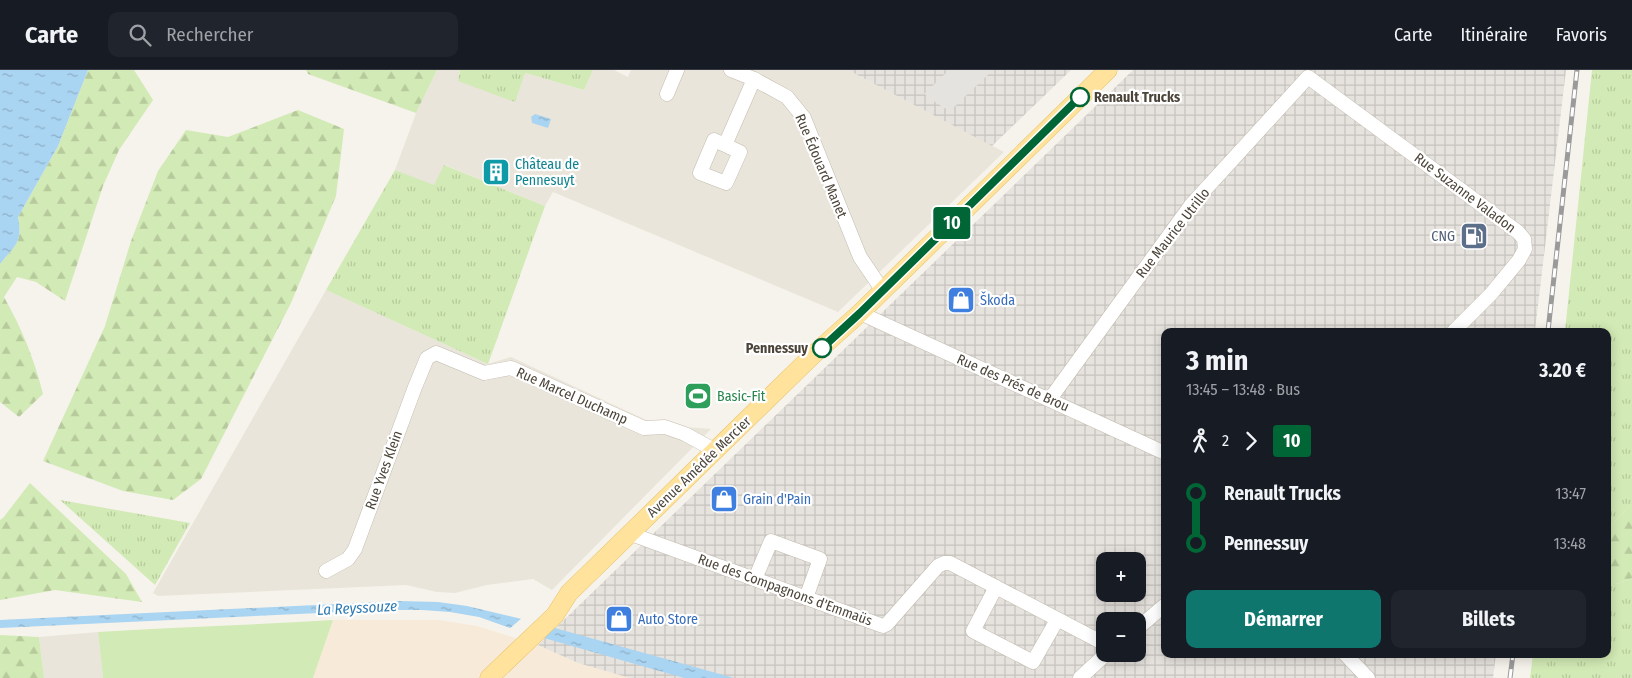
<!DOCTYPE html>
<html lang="fr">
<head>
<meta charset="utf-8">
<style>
  body { margin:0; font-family:"Fira Sans Condensed",sans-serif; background:#20242c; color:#f1f3f6; height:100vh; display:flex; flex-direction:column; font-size:19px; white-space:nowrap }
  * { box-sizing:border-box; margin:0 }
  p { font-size:16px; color:#9ea1a6 }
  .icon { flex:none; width:28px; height:28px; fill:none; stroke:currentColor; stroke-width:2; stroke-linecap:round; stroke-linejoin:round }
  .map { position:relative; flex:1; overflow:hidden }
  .details { position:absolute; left:1161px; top:258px; width:450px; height:330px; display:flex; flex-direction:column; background:#171b24; border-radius:10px; box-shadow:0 2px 12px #0003 }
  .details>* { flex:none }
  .badge { padding:0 10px; border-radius:4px; font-size:18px; line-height:32px }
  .buttons { position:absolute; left:1096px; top:482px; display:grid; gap:10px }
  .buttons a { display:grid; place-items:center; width:50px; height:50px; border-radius:10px; background:#171b24; box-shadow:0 2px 12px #0003; font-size:25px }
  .map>.badge { position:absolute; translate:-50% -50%; box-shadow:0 0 0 2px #fff }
  .legs { display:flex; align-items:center; gap:8px; height:55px; padding:0 25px; font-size:16px }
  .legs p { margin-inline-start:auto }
  .head { display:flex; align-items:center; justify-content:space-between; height:85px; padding:0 25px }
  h1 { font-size:28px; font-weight:700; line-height:38px }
  .action { display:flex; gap:10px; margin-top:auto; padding:10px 25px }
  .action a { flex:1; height:58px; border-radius:10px; background:#0f766e; color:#fff; font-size:20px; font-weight:700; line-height:58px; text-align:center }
  .action a+a { background:#20242c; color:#f1f3f6 }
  ul { padding:0 25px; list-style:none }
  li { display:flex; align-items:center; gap:18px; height:50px; font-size:19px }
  li i { display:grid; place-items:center; width:8px; height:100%; margin:0 6px; background:currentColor }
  li i::after { content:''; width:12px; height:12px; margin:-6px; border:4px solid; border-radius:50%; background:#171b24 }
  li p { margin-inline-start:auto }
  li:first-child i { background:linear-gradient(#0000 50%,currentColor 0) }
  li:last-child i { background:linear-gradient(currentColor 50%,#0000 0) }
  header { display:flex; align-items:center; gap:30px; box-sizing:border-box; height:70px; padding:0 25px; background:#171b24; border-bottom:1px solid #363941 }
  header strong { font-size:24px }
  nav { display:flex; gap:28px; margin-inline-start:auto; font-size:18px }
  .search { width:350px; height:45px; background:#20242c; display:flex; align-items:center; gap:12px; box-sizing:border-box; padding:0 18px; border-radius:10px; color:#9ea1a6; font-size:19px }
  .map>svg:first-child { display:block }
  .residential { fill:#eae5da }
  .commercial { fill:#f7ead8 }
  .industrial { fill:url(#industrial-grid); fill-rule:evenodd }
  .grass { fill:url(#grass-tufts) }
  .forest { fill:url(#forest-firs) }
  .green { fill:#d2eab5 }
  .parking { fill:#e5e3e0 }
  .water { fill:url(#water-ripples) }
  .pier { fill:#f6f3ec }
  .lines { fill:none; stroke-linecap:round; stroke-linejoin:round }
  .minor-casing { stroke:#c2bbae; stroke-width:15 }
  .major-casing { stroke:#e6c16a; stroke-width:19 }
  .minor { stroke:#fff; stroke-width:14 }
  .major { stroke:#ffe39c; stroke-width:18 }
  .rail-casing { stroke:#9a9a9a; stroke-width:5 }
  .rail { stroke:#fff; stroke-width:3; stroke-dasharray:9; stroke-linecap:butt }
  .line-1-casing { stroke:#fff; stroke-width:11 }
  .line-1 { stroke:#016635; stroke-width:8 }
  .stop-1-dot { fill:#fff; stroke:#016635; stroke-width:2.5 }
  .labels { text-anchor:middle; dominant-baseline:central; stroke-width:4.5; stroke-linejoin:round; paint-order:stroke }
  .stop-label { font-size:14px; font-weight:bold; fill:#4b4439; stroke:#fff; text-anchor:start }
  .culture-label { font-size:14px; fill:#0d838f; stroke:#fff; text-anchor:start }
  .street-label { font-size:14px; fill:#4b4439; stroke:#fff }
  .service-label { font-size:14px; fill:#4e5e75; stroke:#fff; text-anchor:end }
  .shop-label { font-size:14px; fill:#366cbe; stroke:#fff; text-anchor:start }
  .leisure-label { font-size:14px; fill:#27864d; stroke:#fff; text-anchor:start }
  .water-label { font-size:15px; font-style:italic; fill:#2e7ab2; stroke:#fff }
</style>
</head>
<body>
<header>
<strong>Carte</strong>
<div class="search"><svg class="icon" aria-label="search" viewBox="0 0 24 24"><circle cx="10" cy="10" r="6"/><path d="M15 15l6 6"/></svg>Rechercher</div>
<nav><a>Carte</a><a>Itinéraire</a><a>Favoris</a></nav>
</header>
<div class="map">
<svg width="1632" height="608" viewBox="0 0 1632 608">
  <defs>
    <pattern id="industrial-grid" width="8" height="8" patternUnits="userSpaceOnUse" patternTransform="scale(1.25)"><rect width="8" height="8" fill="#e6e2dd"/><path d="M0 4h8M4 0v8" fill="none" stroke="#c7c3be"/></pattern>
    <pattern id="grass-tufts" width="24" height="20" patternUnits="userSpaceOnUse" patternTransform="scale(1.25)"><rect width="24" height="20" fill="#d2eab5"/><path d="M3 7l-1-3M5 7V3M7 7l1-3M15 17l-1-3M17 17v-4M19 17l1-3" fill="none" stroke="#b6ca9c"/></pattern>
    <pattern id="forest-firs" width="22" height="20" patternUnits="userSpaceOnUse" patternTransform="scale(1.25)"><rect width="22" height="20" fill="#d2eab5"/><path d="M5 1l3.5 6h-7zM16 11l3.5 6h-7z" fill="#b6ca9c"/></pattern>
    <pattern id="water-ripples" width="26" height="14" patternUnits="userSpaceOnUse" patternTransform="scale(1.25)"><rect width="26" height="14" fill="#a9d4f2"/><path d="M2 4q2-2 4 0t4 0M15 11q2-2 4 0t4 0" fill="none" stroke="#8caec5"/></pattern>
  </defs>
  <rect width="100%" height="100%" fill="#f6f3ec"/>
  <!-- residential -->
  <g class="residential">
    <path d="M 437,0 L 460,0 L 458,11 L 525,3 L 584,20 L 593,0 L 614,0 L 628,7 L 631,0 L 848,0 L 1004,82 L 838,242 L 553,122 L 545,136 L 445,95 L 434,116 L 395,100 L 416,43 Z"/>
    <path d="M 326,220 L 488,294 L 511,287 L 657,355 L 711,359 L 552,520 L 533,509 L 487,515 L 455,523 L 437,522 L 406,515 L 158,526 L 153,523 Z"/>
    <path d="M 98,562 L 103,608 L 44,608 L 39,567 Z"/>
  </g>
  <!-- commercial -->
  <path class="commercial" d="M 333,550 L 439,550 L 477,556 L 538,575 L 578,593 L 630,608 L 313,608 Z"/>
  <!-- industrial -->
  <g class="industrial">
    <path d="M 848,0 L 1071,0 L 992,76 Z"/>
    <path d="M 1133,0 L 1566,0 L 1535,261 L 1165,261 L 1165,584 L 1496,584 L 1493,608 L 630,608 L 578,593 L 538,575 ZM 1105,491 L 1138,491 L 1138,524 L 1105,524 ZM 1105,551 L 1138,551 L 1138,584 L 1105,584 Z"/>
  </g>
  <!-- grass -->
  <g class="grass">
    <path d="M 460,0 L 593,0 L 584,20 L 525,3 L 515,32 L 458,11 Z"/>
    <path d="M 1592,0 L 1632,0 L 1632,433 L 1608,459 L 1608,261 L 1565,261 Z"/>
    <path d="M 444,95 L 545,136 L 488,294 L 326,220 L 395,100 L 434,115 Z"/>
    <path d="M 60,430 L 190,453 L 155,515 Z"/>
    <path d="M 1632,508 L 1632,608 L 1530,608 L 1533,584 L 1608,584 L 1608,515 L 1614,515 Z"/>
  </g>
  <!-- forest -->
  <g class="forest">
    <path d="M 88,0 L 134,0 L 153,30 L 119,80 L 103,116 L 65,231 L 36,212 L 17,207 L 4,227 C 22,259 34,288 43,324 L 19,347 L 0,332 L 0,194 C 15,175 23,173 18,147 L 58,76 Z"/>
    <path d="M 306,0 L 437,0 L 416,43 L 308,4 Z"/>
    <path d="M 298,40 L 344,59 L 336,126 L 291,233 L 201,409 L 173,430 L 123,421 L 43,391 L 105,256 L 131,171 L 158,101 L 186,60 L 228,67 Z"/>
    <path d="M 30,413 L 126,504 L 142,532 L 55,520 L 0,530 L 0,450 L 3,448 Z"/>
    <path d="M 1632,433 L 1632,508 L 1614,515 L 1608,515 L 1608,459 Z"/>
    <path d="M 0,565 L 39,567 L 44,608 L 0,608 Z"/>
  </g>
  <!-- green -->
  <path class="green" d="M 333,550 L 313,608 L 103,608 L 98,562 C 176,557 254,555 333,550 Z"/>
  <!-- parking -->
  <path class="parking" d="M 949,0 L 993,0 L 951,40 L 944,38 L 924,24 Z"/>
  <!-- water -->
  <g class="water">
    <path d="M 0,0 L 88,0 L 58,76 L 18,147 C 23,173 15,175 0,194 Z"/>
    <path d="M 535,44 L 551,49 L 548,58 L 532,53 L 531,47 Z"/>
    <path d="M 399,531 L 438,532 L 467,536 L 526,550 L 734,608 L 684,608 L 516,560 L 479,547 L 450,542 L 422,540 L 385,540 L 0,558 L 0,550 Z"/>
  </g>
  <!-- pier -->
  <path class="pier" d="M 523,547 L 556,556 L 542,570 L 508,560 Z"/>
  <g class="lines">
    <!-- minor casing -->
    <g class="minor-casing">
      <g id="minor">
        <path d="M 731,0 L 754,9 L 787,27 L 804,48 L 860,187 L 883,221"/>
        <path d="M 667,24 L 677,0"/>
        <path d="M 725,75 L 740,82 L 726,113 L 700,103 L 714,70 L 725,75 L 754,9"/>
        <path d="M 860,243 L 1165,383"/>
        <path d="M 1050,329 L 1191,135 L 1308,7 L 1518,162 L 1524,169 L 1525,179 L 1519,190 L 1491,224 L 1454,261"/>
        <path d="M 631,464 L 883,556 L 887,554 L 938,496 L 944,493 L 950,493 L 1105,574"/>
        <path d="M 326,501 L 348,489 L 355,479 L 415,317 L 427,288 L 436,283 L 484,303 L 511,298 L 644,358 L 665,357 L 685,364 L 716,381"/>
        <path d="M 755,509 L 771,471 L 820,489 L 806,528"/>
        <path d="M 996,517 L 973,561 L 1033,592 L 1057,550"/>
        <path d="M 1138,558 L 1165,535"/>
        <path d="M 1345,584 L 1368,608"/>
        <path d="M 1080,608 L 1106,584"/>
      </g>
    </g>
    <!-- major casing -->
    <g class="major-casing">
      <path id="major" d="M 489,608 L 555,545 L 569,523 L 813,285 L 860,243 L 1108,0"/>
    </g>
    <!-- minor -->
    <use href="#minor" class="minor"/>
    <!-- major -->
    <use href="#major" class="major"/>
    <!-- rail casing -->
    <g class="rail-casing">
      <g id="rail">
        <path d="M 1548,261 L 1577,0"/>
        <path d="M 1510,608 L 1513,584"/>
      </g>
    </g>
    <!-- rail -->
    <use href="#rail" class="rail"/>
  </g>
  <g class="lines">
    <!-- line-1 casing -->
    <g class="line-1-casing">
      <path id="line-1" d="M 822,278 L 860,243 L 1080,27"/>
    </g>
    <!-- line-1 -->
    <use href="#line-1" class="line-1"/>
  </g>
  <!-- icons -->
  <defs>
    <g id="building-square" transform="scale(1.4375)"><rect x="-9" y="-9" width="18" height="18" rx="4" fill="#0f9aa8" stroke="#fff"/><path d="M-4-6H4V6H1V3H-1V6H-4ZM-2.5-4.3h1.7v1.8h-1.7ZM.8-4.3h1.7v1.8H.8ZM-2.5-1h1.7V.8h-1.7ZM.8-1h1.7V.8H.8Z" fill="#fff"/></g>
    <g id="fuel-square" transform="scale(1.4375)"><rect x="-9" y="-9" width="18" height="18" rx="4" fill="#5c6f8a" stroke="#fff"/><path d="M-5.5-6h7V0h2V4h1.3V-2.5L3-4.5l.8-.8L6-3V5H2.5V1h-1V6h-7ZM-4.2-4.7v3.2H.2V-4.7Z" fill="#fff"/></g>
    <g id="shop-square" transform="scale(1.4375)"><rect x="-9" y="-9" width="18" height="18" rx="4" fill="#3f7fe0" stroke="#fff"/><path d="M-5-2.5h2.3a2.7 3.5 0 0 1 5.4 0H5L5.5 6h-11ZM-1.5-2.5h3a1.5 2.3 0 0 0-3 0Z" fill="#fff"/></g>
    <g id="stadium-square" transform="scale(1.4375)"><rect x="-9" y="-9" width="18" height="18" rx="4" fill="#2e9e5b" stroke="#fff"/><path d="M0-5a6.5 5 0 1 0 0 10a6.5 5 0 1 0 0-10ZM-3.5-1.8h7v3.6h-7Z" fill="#fff"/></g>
  </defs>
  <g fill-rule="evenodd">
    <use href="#building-square" x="496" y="102"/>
    <use href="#fuel-square" x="1474" y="166"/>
    <use href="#shop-square" x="961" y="230"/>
    <use href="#stadium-square" x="698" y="326"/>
    <use href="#shop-square" x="724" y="429"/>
    <use href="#shop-square" x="619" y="549"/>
  </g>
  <!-- markers -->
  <g class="stop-1-dot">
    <circle cx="1080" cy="27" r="9"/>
    <circle cx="822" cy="278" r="9"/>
  </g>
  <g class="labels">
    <!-- stop labels -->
    <g class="stop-label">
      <text x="1094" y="27">Renault Trucks</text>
      <text x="808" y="278" text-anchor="end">Pennessuy</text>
    </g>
    <!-- culture labels -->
    <g class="culture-label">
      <text x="515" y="94">Château de<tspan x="515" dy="16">Pennesuyt</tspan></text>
    </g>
    <!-- street labels -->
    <g class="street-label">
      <text transform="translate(821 96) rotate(67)">Rue Édouard Manet</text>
      <text transform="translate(1465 123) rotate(37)">Rue Suzanne Valadon</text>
      <text transform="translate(1173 163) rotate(-52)">Rue Maurice Utrillo</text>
      <text transform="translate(1013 313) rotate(24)">Rue des Prés de Brou</text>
      <text transform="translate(572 326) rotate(24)">Rue Marcel Duchamp</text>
      <text transform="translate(699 397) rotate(-44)">Avenue Amédée Mercier</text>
      <text transform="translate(384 400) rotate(-70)">Rue Yves Klein</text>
      <text transform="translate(785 520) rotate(20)">Rue des Compagnons d'Emmaüs</text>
    </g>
    <!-- service labels -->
    <g class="service-label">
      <text x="1455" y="166">CNG</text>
    </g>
    <!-- shop labels -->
    <g class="shop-label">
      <text x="980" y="230">Škoda</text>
      <text x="743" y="429">Grain d'Pain</text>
      <text x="638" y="549">Auto Store</text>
    </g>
    <!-- leisure labels -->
    <g class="leisure-label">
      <text x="717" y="326">Basic-Fit</text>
    </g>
    <!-- water labels -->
    <g class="water-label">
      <text transform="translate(357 538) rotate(-3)">La Reyssouze</text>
    </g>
  </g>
</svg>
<div class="buttons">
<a>+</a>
<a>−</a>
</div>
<b class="badge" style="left:952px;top:153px;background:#016635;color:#fff">10</b>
<section class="details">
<div class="head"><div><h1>3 min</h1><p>13:45 – 13:48 · Bus</p></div><b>3.20 €</b></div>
<div class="legs"><svg class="icon" aria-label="walk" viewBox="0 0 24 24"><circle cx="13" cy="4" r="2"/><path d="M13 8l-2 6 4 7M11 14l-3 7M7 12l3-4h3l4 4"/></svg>2<svg class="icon" aria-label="forward" viewBox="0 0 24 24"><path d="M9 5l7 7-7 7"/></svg><b class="badge" style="background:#016635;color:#fff">10</b></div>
<ul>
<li><i style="color:#016635"></i><b>Renault Trucks</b><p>13:47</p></li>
<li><i style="color:#016635"></i><b>Pennessuy</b><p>13:48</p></li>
</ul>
<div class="action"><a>Démarrer</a><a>Billets</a></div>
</section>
</div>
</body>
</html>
